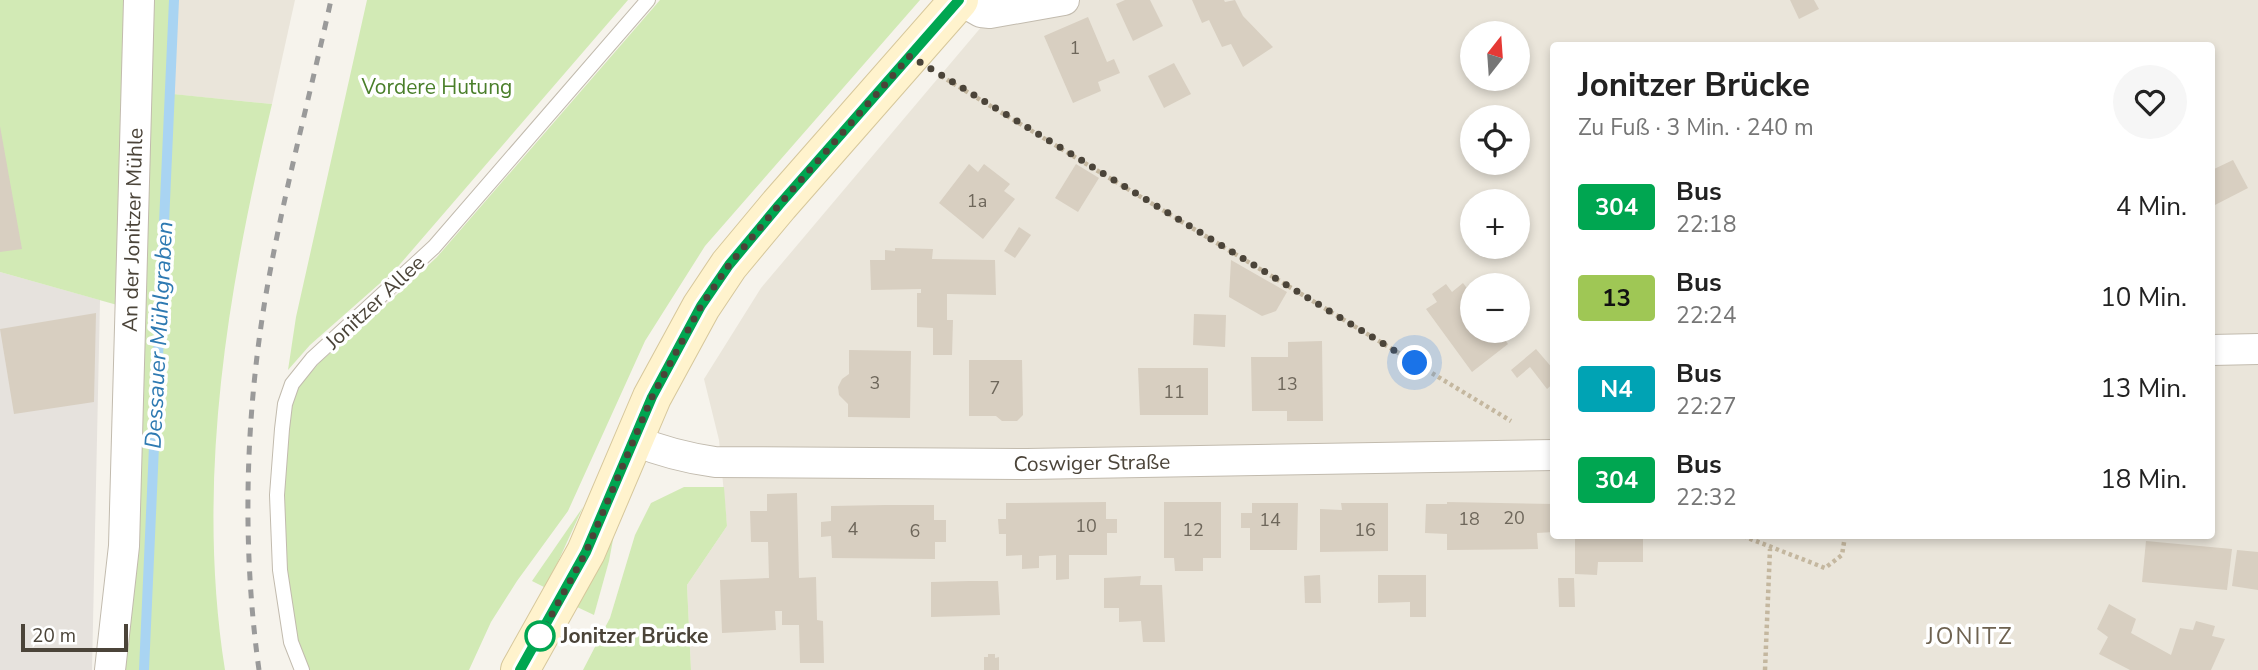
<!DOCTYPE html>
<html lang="de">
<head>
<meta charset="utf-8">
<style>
  body { margin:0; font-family:"Nunito Sans",sans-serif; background:#f6f6f6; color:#222; height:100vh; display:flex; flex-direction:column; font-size:26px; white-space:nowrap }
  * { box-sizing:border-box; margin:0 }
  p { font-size:23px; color:#767676 }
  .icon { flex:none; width:38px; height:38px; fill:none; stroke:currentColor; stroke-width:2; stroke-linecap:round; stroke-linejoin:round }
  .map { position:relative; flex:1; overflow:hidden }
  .side { position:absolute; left:1550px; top:42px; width:665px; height:497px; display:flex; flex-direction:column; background:#fff; border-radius:7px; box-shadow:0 4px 10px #0003 }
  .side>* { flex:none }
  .badge { padding:0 14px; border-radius:5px; font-size:24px; line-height:46px }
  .needle { width:46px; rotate:17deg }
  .tools { position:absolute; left:1460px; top:21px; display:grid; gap:14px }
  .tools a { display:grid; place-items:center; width:70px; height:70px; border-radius:50%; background:#fff; box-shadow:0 4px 10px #0003; font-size:35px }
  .scale { position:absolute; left:21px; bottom:18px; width:107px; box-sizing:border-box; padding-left:7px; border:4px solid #4b4439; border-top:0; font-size:19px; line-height:24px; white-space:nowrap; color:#4b4439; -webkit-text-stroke:5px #fff; paint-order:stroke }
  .you { position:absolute; width:35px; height:35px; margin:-18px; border:5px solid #fff; border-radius:50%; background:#1a73e8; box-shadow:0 0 0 10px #1a73e833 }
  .map>.badge { position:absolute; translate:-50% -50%; box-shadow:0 0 0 4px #fff }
  .round { display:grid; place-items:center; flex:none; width:74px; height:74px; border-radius:37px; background:#f6f6f6 }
  .summary { display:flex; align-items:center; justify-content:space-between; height:119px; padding:0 28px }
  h1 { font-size:33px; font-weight:700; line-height:52px }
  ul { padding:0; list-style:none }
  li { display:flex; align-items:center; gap:21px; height:91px; padding:0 28px }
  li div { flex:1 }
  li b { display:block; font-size:26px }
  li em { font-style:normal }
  li .badge { min-width:77px; font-weight:700; text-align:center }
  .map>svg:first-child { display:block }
  .residential { fill:#eae5da; fill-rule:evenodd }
  .industrial { fill:#e6e2dd }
  .green { fill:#d2eab5 }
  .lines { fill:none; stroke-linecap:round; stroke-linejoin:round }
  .stream { stroke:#a9d4f2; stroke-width:10 }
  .building { fill:#d8cfc1 }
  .lane-casing { stroke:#c2bbae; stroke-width:16 }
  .street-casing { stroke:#c2bbae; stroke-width:32 }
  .secondary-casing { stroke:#d6c79b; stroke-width:40 }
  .path { stroke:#c4b79f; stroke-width:4.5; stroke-dasharray:3.5 3.5; stroke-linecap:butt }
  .lane { stroke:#fff; stroke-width:14 }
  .street { stroke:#fff; stroke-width:30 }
  .secondary { stroke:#fff3cd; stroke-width:38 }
  .rail { stroke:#9a9a9a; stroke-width:5; stroke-dasharray:9 9; stroke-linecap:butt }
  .line-casing { stroke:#fff; stroke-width:16 }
  .line { stroke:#00a651; stroke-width:10 }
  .walk { stroke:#4b4439; stroke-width:7; stroke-dasharray:0 12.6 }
  .stop-dot { fill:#fff; stroke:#00a651; stroke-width:3.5 }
  .labels { text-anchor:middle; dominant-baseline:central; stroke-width:7; stroke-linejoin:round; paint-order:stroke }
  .number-label { font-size:18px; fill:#6e675b }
  .park-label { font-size:21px; fill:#4a7f2a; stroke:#fff }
  .street-label { font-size:21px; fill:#4b4439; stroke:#fff }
  .stop-label { font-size:21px; font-weight:bold; fill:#4b4439; stroke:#fff; text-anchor:start }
  .water-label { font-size:23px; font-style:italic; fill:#2e7ab2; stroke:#fff }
  .neighbourhood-label { font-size:23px; letter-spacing:2px; fill:#6e6250; stroke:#fff }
</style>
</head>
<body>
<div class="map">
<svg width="2258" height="670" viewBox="0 0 2258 670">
  <rect width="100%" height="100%" fill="#f6f3ec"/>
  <!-- residential -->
  <g class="residential">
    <path d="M 173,0 L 295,0 L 272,104 L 172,94 Z"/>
    <path d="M 1004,0 L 2258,0 L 2258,670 L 691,670 L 687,585 L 727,526 L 719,440 L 704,379 L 761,288 ZM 1472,33 L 1517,33 L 1517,79 L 1472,79 ZM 1554,46 L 2212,46 L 2212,536 L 1554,536 ZM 1472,117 L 1517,117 L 1517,163 L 1472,163 ZM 1472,201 L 1517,201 L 1517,247 L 1472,247 ZM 1472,285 L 1517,285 L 1517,331 L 1472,331 Z"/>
  </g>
  <!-- industrial -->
  <path class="industrial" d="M 0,272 L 100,300 L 92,670 L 0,670 Z"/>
  <!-- green -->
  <g class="green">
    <path d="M 0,0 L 173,0 L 173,94 L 272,104 C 228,288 195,480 225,670 L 123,670 L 142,312 L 0,272 Z"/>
    <path d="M 367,0 L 628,0 L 395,270 L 310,345 L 288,370 L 296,317 Z"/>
    <path d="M 660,0 L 920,0 L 705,246 L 645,341 L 568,511 L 517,581 L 491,622 L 469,670 L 308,670 L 301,653 L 283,571 L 283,460 L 289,414 L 297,388 L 321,361 L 373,317 L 437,257 Z"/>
    <path d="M 684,487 L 724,487 L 727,526 L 687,585 L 691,670 L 583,670 L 610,618 L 635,535 L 651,503 Z"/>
    <path d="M 583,507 L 546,588 L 532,581 Z"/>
    <path d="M 615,529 L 609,561 L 594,615 L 577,607 Z"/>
  </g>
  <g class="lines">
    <!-- stream -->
    <path class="stream" d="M 144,670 L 174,0"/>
  </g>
  <!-- building -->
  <g class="building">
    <path d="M 1125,0 L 1150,0 L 1163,26 L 1133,41 L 1116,4 Z"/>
    <path d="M 1192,0 L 1224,0 L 1225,2 L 1235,0 L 1243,16 L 1273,47 L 1243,67 L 1231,44 L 1222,47 L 1209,20 L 1202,23 Z"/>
    <path d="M 1790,0 L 1814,0 L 1819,9 L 1799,19 Z"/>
    <path d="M 1088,17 L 1107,62 L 1114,59 L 1120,73 L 1098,82 L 1101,91 L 1073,103 L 1044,36 Z"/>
    <path d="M 1174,63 L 1191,94 L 1164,108 L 1148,76 Z"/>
    <path d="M 0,126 L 22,249 L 0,252 Z"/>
    <path d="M 2233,160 L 2248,188 L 2215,205 L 2212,198 L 2212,170 Z"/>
    <path d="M 969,164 L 978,172 L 984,164 L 1010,184 L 1004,191 L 1015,199 L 983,239 L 939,203 Z"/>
    <path d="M 1076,164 L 1099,178 L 1078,212 L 1055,198 Z"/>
    <path d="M 1019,227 L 1031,235 L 1015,258 L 1004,251 Z"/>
    <path d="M 895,248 L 933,249 L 932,259 L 995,260 L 996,295 L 947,294 L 947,320 L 953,320 L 952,355 L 933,355 L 933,328 L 917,327 L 917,293 L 921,293 L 921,289 L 871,290 L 870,260 L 885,260 L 885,250 L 895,251 Z"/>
    <path d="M 1231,260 L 1287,292 L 1276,311 L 1262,316 L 1229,297 Z"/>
    <path d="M 1463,283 L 1472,295 L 1472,331 L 1498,331 L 1508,344 L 1472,372 L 1426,309 L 1437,302 L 1432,294 L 1446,284 L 1452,292 Z"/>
    <path d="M 96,313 L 94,402 L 14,414 L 0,329 Z"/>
    <path d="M 1194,314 L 1226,315 L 1225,347 L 1193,345 Z"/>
    <path d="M 1322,341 L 1323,421 L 1287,421 L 1287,411 L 1252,411 L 1251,357 L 1288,357 L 1288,342 Z"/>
    <path d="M 1536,349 L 1554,370 L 1554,383 L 1547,389 L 1530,367 L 1517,378 L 1511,370 Z"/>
    <path d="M 849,350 L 911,351 L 910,418 L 848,417 L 848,404 L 839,395 L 838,387 L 842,379 L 849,374 Z"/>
    <path d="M 969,360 L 1022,360 L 1023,415 L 1017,421 L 1002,421 L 996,416 L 969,416 Z"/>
    <path d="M 1138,368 L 1208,368 L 1208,415 L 1140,415 Z"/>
    <path d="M 797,493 L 799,578 L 816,577 L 817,620 L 823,621 L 824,663 L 800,663 L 799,625 L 782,625 L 782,611 L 775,611 L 776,630 L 722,633 L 720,580 L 769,578 L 768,542 L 751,542 L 750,511 L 767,511 L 767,494 Z"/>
    <path d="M 1106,502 L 1106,519 L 1117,519 L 1117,533 L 1107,533 L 1107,555 L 1069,555 L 1069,579 L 1056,580 L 1056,555 L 1039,556 L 1039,568 L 1022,569 L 1022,555 L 1006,556 L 1006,534 L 999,534 L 998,519 L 1006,519 L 1006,503 Z"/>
    <path d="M 1164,502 L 1221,502 L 1221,558 L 1203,558 L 1203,571 L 1175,571 L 1174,558 L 1164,558 Z"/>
    <path d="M 1447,502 L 1554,504 L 1554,532 L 1537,533 L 1538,549 L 1447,550 L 1447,534 L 1425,533 L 1426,504 L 1447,504 Z"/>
    <path d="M 1252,503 L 1298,503 L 1297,550 L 1250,550 L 1250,528 L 1241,528 L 1241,513 L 1252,513 Z"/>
    <path d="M 1341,503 L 1388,503 L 1388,551 L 1320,552 L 1320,509 L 1342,510 Z"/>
    <path d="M 885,505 L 934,505 L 934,520 L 946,520 L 946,542 L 935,542 L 935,559 L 832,558 L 831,536 L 821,537 L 821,522 L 831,521 L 831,506 Z"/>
    <path d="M 1575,536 L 1643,536 L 1643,562 L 1598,562 L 1597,575 L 1575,574 Z"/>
    <path d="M 2146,541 L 2232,549 L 2227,590 L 2142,582 Z"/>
    <path d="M 2237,550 L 2258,552 L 2258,590 L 2232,586 Z"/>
    <path d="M 1320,575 L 1321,603 L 1305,603 L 1304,576 Z"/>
    <path d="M 1378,575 L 1426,575 L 1426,617 L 1410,617 L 1410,602 L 1378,603 Z"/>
    <path d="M 1141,576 L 1140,585 L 1162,585 L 1165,642 L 1143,642 L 1141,621 L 1119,622 L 1119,608 L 1104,608 L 1104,578 Z"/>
    <path d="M 1558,578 L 1574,578 L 1575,607 L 1559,607 Z"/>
    <path d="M 969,581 L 998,581 L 1000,615 L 931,617 L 931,582 Z"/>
    <path d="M 2109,604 L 2136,619 L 2131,633 L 2171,655 L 2180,628 L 2193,630 L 2196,621 L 2215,626 L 2212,636 L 2225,639 L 2211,670 L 2130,670 L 2099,654 L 2108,637 L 2097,629 Z"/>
    <path d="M 988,654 L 995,654 L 995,658 L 999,657 L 999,670 L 984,670 L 984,657 L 988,657 Z"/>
  </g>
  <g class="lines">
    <!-- lane casing -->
    <g class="lane-casing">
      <path id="lane" d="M 302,670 L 291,642 L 280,570 L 277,495 L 282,429 L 285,404 L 292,384 L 312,359 L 434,247 L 648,0"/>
    </g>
    <!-- street casing -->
    <g class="street-casing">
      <g id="street">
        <path d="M 960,0 L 981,12 L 990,13 L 1064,0"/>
        <path d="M 2212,350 L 2258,349"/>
        <path id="s1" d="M 633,440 C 660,451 686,458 715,462 L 1027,464 L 1554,455"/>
        <path id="s2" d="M 110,670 L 124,546 L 139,0"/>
      </g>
    </g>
    <!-- secondary casing -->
    <g class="secondary-casing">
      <path id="secondary" d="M 520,670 L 586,552 L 652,397 L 701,307 L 729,265 L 779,205 L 959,0"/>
    </g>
    <!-- path -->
    <g class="path">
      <path d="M 941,76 L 1511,421"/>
      <path d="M 1743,536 L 1825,568 L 1842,555 L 1845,536"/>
      <path d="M 1765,670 L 1770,549"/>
    </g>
    <!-- lane -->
    <use href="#lane" class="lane"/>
    <!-- street -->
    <use href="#street" class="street"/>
    <!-- secondary -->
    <use href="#secondary" class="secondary"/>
    <!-- rail -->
    <path class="rail" d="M 259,670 C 242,548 245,422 265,300 C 282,199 309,100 331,0"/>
  </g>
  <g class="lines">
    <!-- line casing -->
    <g class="line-casing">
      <path id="line" d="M 520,670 L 586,552 L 652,397 L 701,306 L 729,265 L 779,205 L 959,0"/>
    </g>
    <!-- line -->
    <use href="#line" class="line"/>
    <!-- walk -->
    <path class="walk" d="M 540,636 L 586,552 L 652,397 L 701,306 L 729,265 L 779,205 L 910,56 L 1415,363"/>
  </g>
  <!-- markers -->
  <circle class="stop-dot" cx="540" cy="636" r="14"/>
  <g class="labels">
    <!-- number labels -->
    <g class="number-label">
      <text x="1075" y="48">1</text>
      <text x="977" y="201">1a</text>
      <text x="875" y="383">3</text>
      <text x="1287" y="384">13</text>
      <text x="995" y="388">7</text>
      <text x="1174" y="392">11</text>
      <text x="1514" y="518">20</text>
      <text x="1469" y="519">18</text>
      <text x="1270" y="520">14</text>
      <text x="1086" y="526">10</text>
      <text x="853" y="529">4</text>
      <text x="1193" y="530">12</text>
      <text x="1365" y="530">16</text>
      <text x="915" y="531">6</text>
    </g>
    <!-- park labels -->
    <g class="park-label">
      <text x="437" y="87">Vordere Hutung</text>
    </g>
    <!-- street labels -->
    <g class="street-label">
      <text stroke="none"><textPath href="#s2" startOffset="441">An der Jonitzer Mühle</textPath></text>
      <text transform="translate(375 302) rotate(-43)">Jonitzer Allee</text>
      <text stroke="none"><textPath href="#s1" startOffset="462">Coswiger Straße</textPath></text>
    </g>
    <!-- stop labels -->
    <g class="stop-label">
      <text x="561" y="636">Jonitzer Brücke</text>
    </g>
    <!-- water labels -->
    <g class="water-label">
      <text transform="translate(159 335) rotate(-87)">Dessauer Mühlgraben</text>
    </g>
    <!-- neighbourhood labels -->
    <g class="neighbourhood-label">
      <text x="1970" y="636">JONITZ</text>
    </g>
  </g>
</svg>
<div class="tools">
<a><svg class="needle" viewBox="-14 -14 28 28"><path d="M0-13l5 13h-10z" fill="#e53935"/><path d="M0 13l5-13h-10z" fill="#767676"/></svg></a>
<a><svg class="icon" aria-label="locate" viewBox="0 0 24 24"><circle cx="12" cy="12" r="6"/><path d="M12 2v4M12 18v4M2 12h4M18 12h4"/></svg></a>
<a>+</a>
<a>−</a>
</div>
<div class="scale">20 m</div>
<div class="you" style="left:1415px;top:363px"></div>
<section class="side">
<div class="summary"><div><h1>Jonitzer Brücke</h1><p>Zu Fuß · 3 Min. · 240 m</p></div><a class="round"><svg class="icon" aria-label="heart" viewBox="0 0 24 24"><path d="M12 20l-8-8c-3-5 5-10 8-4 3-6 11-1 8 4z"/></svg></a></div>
<ul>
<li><span class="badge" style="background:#00a651;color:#fff">304</span><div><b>Bus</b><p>22:18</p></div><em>4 Min.</em></li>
<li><span class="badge" style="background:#9fc755;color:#111">13</span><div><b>Bus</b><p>22:24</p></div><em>10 Min.</em></li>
<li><span class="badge" style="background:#00a3b4;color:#fff">N4</span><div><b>Bus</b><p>22:27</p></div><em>13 Min.</em></li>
<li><span class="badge" style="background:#00a651;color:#fff">304</span><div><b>Bus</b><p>22:32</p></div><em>18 Min.</em></li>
</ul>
</section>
</div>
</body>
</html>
